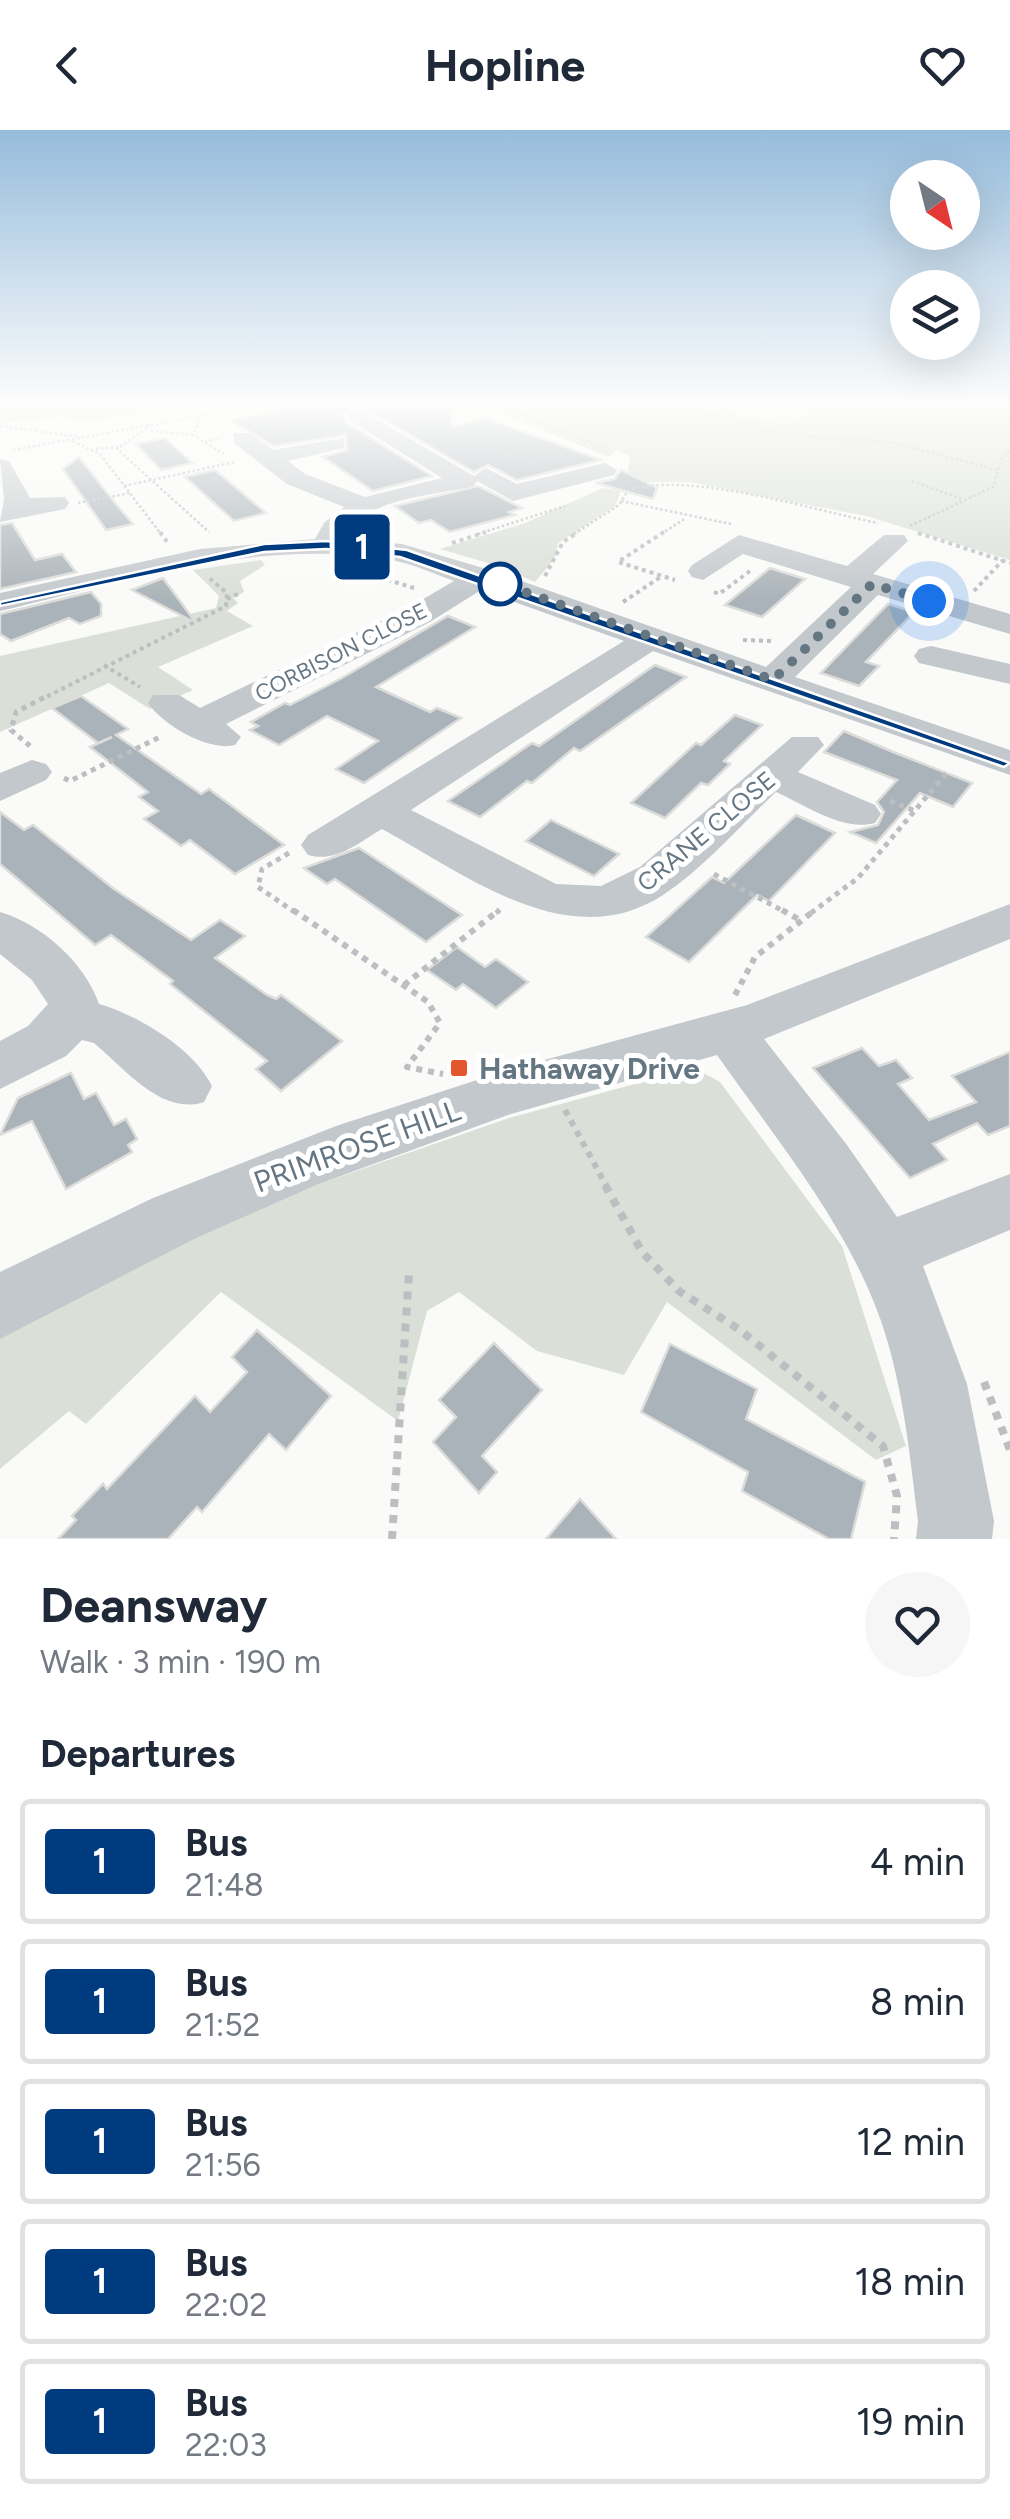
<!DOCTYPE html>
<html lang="en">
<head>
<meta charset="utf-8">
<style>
  body { margin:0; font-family:Figtree,sans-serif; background:#f6f6f7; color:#1f2937; height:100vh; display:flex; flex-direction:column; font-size:38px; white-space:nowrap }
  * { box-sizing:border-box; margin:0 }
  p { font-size:32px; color:#747a83 }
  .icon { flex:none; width:55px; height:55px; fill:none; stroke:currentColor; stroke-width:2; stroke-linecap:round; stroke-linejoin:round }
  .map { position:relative; height:1409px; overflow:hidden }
  .side { display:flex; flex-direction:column; background:#fff; flex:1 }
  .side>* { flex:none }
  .badge { padding:0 20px; border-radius:8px; font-size:35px; line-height:65px }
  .needle { width:65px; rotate:145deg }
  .fabs { position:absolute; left:890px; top:30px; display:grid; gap:20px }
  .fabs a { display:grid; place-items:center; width:90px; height:90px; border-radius:50%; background:#fff; box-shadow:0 10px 40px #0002; font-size:50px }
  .you { position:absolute; width:50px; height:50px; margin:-25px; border:8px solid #fff; border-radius:50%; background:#1a73e8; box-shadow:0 0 0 15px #1a73e833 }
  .map>.badge { position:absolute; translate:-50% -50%; box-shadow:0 0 0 5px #fff }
  h2 { padding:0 40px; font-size:38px; line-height:90px }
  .round { display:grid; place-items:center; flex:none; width:105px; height:105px; border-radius:52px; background:#f6f6f7 }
  .headline { display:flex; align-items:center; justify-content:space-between; height:170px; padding:0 40px }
  h1 { font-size:48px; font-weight:700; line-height:75px }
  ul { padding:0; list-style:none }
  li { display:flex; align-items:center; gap:30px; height:125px; margin:0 20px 15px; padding:0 20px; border:5px solid #e0e1e3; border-radius:10px }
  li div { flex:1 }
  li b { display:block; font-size:38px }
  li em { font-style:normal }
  li .badge { min-width:110px; font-weight:700; text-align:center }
  header { display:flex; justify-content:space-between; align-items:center; height:130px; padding:0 40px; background:#fff; font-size:45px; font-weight:700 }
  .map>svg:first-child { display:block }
  .built { fill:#e8e9e9 }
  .green { fill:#dadfd7 }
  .building { fill:#aab3b9; stroke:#dcdcda; stroke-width:2.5 }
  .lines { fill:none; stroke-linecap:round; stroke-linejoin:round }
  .path-far4 { stroke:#bbbfc2; stroke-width:2.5; stroke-dasharray:2.5 2.5; stroke-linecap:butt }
  .path-far3 { stroke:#bbbfc2; stroke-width:4; stroke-dasharray:4 4; stroke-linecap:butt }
  .path-far2 { stroke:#bbbfc2; stroke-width:5; stroke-dasharray:5 5; stroke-linecap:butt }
  .path-far1 { stroke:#bbbfc2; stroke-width:6; stroke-dasharray:6 6; stroke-linecap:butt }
  .path { stroke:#bbbfc2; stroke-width:8; stroke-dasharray:8 8; stroke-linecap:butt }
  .minor { fill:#c3c8cc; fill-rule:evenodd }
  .line { fill:#003b80; stroke:#fff; stroke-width:2.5 }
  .walk { stroke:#657683; stroke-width:10; stroke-dasharray:0 18 }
  .stop-dot { fill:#fff; stroke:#003b80; stroke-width:5 }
  .poi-dot { fill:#e4572e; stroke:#fff; stroke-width:4 }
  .labels { text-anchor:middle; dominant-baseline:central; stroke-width:10; stroke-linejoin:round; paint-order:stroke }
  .far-street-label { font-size:22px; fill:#657683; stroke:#fff }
  .street-label { font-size:25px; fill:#657683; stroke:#fff }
  .near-poi-label { font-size:30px; font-weight:bold; fill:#657683; stroke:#fff; text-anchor:start }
  .near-street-label { font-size:30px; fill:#657683; stroke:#fff }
</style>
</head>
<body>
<header><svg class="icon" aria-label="back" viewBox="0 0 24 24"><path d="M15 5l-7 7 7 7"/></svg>Hopline<svg class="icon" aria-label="heart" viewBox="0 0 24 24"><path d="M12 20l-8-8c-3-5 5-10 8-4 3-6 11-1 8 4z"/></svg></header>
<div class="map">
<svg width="1010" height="1409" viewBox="0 0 1010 1409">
  <rect width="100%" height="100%" fill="#fafaf8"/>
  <!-- built -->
  <path class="built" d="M 706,275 L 826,275 L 786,295 Z"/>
  <!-- green -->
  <g class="green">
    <path d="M 24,275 L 195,275 L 92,291 L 57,287 L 0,293 L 0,278 Z"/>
    <path d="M 462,275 L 706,275 L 786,295 L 826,275 L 1010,275 L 1010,430 L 866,386 L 689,352 L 615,352 L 627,343 L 631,327 L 616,319 L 609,327 L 498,282 Z"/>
    <path d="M 603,358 L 621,361 L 615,376 L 558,413 L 555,428 L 535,452 L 498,436 L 440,419 L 525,393 Z"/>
    <path d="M 261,430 L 265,435 L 240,451 L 244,462 L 233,468 L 238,473 L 227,481 L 253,496 L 158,537 L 193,560 L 150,579 L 109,553 L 0,602 L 0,526 L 216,478 L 219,466 L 193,440 Z"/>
    <path d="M 694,938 L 720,952 L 842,1116 L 906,1316 L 876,1330 L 667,1172 L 624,1245 L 537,1221 L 459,1162 L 427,1181 L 398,1291 L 221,1162 L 86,1294 L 69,1281 L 0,1339 L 0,1200 L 247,1079 L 509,988 Z"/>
  </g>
  <!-- building -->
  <g class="building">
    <path d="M 306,275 L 359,275 L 342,284 L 347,293 L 432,346 L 373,361 L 323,327 L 347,320 L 346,305 L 274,316 L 229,290 Z"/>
    <path d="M 359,275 L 450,275 L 452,296 L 486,288 L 601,330 L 517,350 L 488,335 L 474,342 Z"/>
    <path d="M 165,308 L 192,333 L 161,340 L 136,314 Z"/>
    <path d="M 79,327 L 115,373 L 133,394 L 106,400 L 63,339 Z"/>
    <path d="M 215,340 L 266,383 L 234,391 L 185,347 Z"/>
    <path d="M 621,340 L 657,358 L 653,369 L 596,353 L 615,349 Z"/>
    <path d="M 478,356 L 522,378 L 509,382 L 515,385 L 450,402 L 431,390 L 419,393 L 395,376 Z"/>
    <path d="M 12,393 L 35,430 L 62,424 L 76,442 L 0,459 L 0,395 Z"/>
    <path d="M 770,438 L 805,449 L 762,487 L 725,475 Z"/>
    <path d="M 163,448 L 196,493 L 132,460 Z"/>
    <path d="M 91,462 L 101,474 L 101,486 L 80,494 L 69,488 L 11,511 L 0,504 L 0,484 Z"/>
    <path d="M 888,474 L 914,482 L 866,532 L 879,536 L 859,556 L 821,543 Z"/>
    <path d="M 448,486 L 475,497 L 376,557 L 430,582 L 437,578 L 461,588 L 364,653 L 336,639 L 378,611 L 327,586 L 279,615 L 250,600 L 258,596 L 251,592 L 285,573 L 290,575 L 342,548 Z"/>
    <path d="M 655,535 L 686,547 L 580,621 L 574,618 L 532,653 L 527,651 L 480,687 L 448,671 L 532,613 L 539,616 Z"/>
    <path d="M 81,566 L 128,599 L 116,605 L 201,664 L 209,659 L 284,715 L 235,744 L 190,710 L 181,716 L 144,689 L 158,681 L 139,667 L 148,662 L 90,617 L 112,607 L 98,613 L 52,578 Z"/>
    <path d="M 735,585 L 762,595 L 724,631 L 730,634 L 708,655 L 701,653 L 665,688 L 631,673 L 696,613 L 701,615 Z"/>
    <path d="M 844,601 L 893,622 L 972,653 L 953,677 L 920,663 L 876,713 L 850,702 L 878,695 L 884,682 L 877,672 L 897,650 L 824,622 Z"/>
    <path d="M 0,682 L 24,700 L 33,695 L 114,759 L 191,810 L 220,790 L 245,806 L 215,828 L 267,865 L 276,869 L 281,865 L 342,911 L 281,961 L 256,939 L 267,931 L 170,854 L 173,851 L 111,805 L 95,815 L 0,734 Z"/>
    <path d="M 796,685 L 835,703 L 769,771 L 757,765 L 689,832 L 646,807 L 712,747 L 724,753 Z"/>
    <path d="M 551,690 L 619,724 L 594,746 L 526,711 Z"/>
    <path d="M 359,718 L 420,758 L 462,785 L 426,812 L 335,749 L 327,754 L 304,738 Z"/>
    <path d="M 457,817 L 485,837 L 496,829 L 528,852 L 496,878 L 463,854 L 456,860 L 427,840 Z"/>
    <path d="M 862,918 L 879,936 L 896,930 L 912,948 L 898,954 L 929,990 L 976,972 L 952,946 L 1010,922 L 1010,996 L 988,1005 L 977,993 L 933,1014 L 947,1030 L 910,1048 L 813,938 Z"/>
    <path d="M 71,943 L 84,969 L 96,963 L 114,995 L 126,989 L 137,1009 L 128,1015 L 132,1022 L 66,1059 L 32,991 L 0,1005 L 18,968 Z"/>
    <path d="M 257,1200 L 331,1266 L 286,1320 L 269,1304 L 202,1382 L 197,1377 L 168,1409 L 58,1409 L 76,1390 L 72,1386 L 103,1354 L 107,1359 L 195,1266 L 210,1282 L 247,1242 L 232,1227 Z"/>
    <path d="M 494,1213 L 542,1260 L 482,1326 L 497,1342 L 479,1363 L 433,1312 L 456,1287 L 439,1270 Z"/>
    <path d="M 670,1214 L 757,1259 L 746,1289 L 865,1352 L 851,1409 L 829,1409 L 742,1361 L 748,1342 L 641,1282 Z"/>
    <path d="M 580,1369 L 616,1409 L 546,1409 Z"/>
  </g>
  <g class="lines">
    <!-- path-far4 -->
    <g class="path-far4">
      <path d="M 472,275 L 515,282 L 601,317"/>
      <path d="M 677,275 L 783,304 L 894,313 L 998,340"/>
      <path d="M 0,276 L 14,275"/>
      <path d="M 0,282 L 27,275"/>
      <path d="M 201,286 L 193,305 L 224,324"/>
      <path d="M 415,294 L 492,279"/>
      <path d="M 151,295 L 117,319 L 209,402"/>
      <path d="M 0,296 L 80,307"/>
      <path d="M 266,299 L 334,290"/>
      <path d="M 151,301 L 193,305"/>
      <path d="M 73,311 L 100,324 L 161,404"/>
      <path d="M 205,312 L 221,308"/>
      <path d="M 96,319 L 118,317"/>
      <path d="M 13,320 L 262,275"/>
      <path d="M 498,328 L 510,325 L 535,333"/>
      <path d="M 912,351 L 962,369"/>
      <path d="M 124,356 L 235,332"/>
      <path d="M 621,371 L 731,394"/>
      <path d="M 78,373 L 130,363"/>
      <path d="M 910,396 L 993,357 L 1001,331 L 1010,320"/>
      <path d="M 918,403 L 923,404"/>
      <path d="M 478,404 L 565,376"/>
      <path d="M 574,404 L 619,375 L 628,360 C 690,341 812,380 878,393"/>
      <path d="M 661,404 L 686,388"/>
    </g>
    <!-- path-far3 -->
    <g class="path-far3">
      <path d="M 160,402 L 168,413"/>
      <path d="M 664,402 L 618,432 L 675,450"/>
      <path d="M 918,403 L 1010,433"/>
      <path d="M 452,413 L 486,402"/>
      <path d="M 372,445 L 414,458"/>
      <path d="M 545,446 L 563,412 L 578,402"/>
      <path d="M 974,461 L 1003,430"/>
      <path d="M 714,462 L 719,464 L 750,441"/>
      <path d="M 227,469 L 240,463"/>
      <path d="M 623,472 L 662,446"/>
      <path d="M 743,510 L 772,511"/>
      <path d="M 104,535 L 140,557"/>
      <path d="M 40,570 L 226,476 L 227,463 L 208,447"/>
    </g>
    <!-- path-far2 -->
    <g class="path-far2">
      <path d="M 30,616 L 11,600 L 16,582 L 45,567"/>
      <path d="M 64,648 L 70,651 L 162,606"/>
      <path d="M 890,671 L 915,681"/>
      <path d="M 289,723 L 262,739 L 258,757 L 296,783"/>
      <path d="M 714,744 L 787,783"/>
      <path d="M 496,783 L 501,779"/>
      <path d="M 811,783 L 858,748 L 949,640"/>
    </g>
    <!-- path-far1 -->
    <g class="path-far1">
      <path d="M 293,780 L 428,872 L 440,893 L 407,937 L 443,944"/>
      <path d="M 782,780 L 800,790"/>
      <path d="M 404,855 L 499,780"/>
      <path d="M 735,865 L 755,827 L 815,780"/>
      <path d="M 565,980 L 607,1057"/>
    </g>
    <!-- path -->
    <g class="path">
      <path d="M 605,1055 L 642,1122 L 679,1161 L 740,1200 L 883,1316 L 897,1366 L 894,1409"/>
      <path d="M 984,1252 L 1010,1320"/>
      <path d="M 392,1409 L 409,1142"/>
    </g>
    <!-- minor -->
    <g class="minor">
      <path d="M 357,278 L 474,346 L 486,338 L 517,354 L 605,333 L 617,340 L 614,345 L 513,371 L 477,351 L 474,356 C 434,366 363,367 343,409 L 402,414 L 493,441 L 766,537 L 851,457 L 743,424 L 703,450 L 692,447 L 688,441 L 692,435 L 739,405 L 847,436 L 884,405 L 904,405 L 908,411 L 873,444 L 1010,484 L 1010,504 L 878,465 L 795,547 L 1010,620 L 1010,645 L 653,521 L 411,680 L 556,754 L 601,756 L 640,737 L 792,607 L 818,607 L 824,615 L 798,642 L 875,675 L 881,684 L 875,693 C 843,702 805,675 776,662 C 740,696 704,738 663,765 C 568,827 464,743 382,699 C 358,713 336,733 308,725 L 301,715 L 308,705 L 624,511 L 481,460 L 430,492 L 226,594 L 241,607 L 235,615 C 209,622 163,595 148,573 L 153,565 L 179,565 L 200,578 L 408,478 L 454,451 C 435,444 415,435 396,431 C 266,406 125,451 0,481 L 0,463 L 200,419 L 315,409 L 324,393 L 344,377 L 287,354 L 234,313 L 234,303 L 250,303 L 273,320 L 344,308 L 344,318 L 288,331 L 305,344 L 365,367 L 442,348 L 349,290 L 346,285 Z"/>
      <path d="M 0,329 L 9,331 L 30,368 L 65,367 L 69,373 L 65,379 L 0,392 L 4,369 Z"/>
      <path d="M 931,516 L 1010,534 L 1010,554 L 919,533 L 914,526 L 919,519 Z"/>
      <path d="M 32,630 L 46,634 L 52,642 L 46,650 L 0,671 L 0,643 Z"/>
      <path d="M 1010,774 L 1010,809 L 764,909 L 847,1015 L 897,1087 L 1010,1044 L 1010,1100 L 923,1136 L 967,1254 L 994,1391 L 992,1409 L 916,1409 L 918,1391 C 909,1319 902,1243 875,1175 C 839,1084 773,1005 717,925 L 511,984 L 316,1055 L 196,1108 L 0,1209 L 0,1142 L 153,1068 L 336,996 L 511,939 L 747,875 Z"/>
      <path d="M 0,782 C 42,794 85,833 99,874 C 138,885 194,919 212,956 L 204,972 C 162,986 125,939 94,913 L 82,910 L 66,926 L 0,959 L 0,911 L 28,896 L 48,874 L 32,850 L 0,824 Z"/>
    </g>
  </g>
  <!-- sky -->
  <linearGradient id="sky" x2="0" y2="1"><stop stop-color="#96bcdc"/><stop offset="0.58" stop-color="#fdfdfc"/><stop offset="1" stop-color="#fdfdfc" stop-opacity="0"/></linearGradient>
  <rect width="1010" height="472" fill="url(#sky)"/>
  <!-- line -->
  <path class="line" d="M 326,411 L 407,420 L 1010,633 L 1004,637 L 400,427 L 326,419 L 264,422 L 0,476 L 0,472 L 264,414 Z"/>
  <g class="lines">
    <!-- walk -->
    <path class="walk" d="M 500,454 L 488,449 L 773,550 L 872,454 L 929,471"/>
  </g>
  <!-- markers -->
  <circle class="stop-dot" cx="500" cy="454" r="20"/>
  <rect class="poi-dot" x="449" y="928" width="20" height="20" rx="5"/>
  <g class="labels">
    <!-- far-street labels -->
    <g class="far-street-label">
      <text transform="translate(341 522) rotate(-27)">CORBISON CLOSE</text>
    </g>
    <!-- street labels -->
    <g class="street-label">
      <text transform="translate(706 701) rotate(-40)">CRANE CLOSE</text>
    </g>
    <!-- near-poi labels -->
    <g class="near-poi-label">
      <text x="479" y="938">Hathaway Drive</text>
    </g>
    <!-- near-street labels -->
    <g class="near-street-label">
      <text transform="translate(357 1016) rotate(-20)">PRIMROSE HILL</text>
    </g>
  </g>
</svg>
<div class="fabs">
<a><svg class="needle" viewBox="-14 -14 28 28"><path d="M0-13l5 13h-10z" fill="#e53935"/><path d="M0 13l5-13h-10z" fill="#747a83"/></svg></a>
<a><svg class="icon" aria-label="layers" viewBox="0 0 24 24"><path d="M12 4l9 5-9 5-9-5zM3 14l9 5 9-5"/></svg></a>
</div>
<div class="you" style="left:929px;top:471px"></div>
<b class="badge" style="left:362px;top:417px;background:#003b80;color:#fff">1</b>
</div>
<section class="side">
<div class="headline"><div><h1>Deansway</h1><p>Walk · 3 min · 190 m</p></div><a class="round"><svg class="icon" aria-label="heart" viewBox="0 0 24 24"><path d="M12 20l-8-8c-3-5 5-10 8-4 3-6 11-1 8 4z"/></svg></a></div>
<h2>Departures</h2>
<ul>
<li><span class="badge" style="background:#003b80;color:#fff">1</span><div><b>Bus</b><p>21:48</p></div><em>4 min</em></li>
<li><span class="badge" style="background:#003b80;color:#fff">1</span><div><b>Bus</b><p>21:52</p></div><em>8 min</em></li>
<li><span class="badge" style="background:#003b80;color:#fff">1</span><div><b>Bus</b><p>21:56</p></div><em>12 min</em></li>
<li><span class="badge" style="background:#003b80;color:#fff">1</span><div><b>Bus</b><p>22:02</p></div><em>18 min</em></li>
<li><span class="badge" style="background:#003b80;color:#fff">1</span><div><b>Bus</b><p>22:03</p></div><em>19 min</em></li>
</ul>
</section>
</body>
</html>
